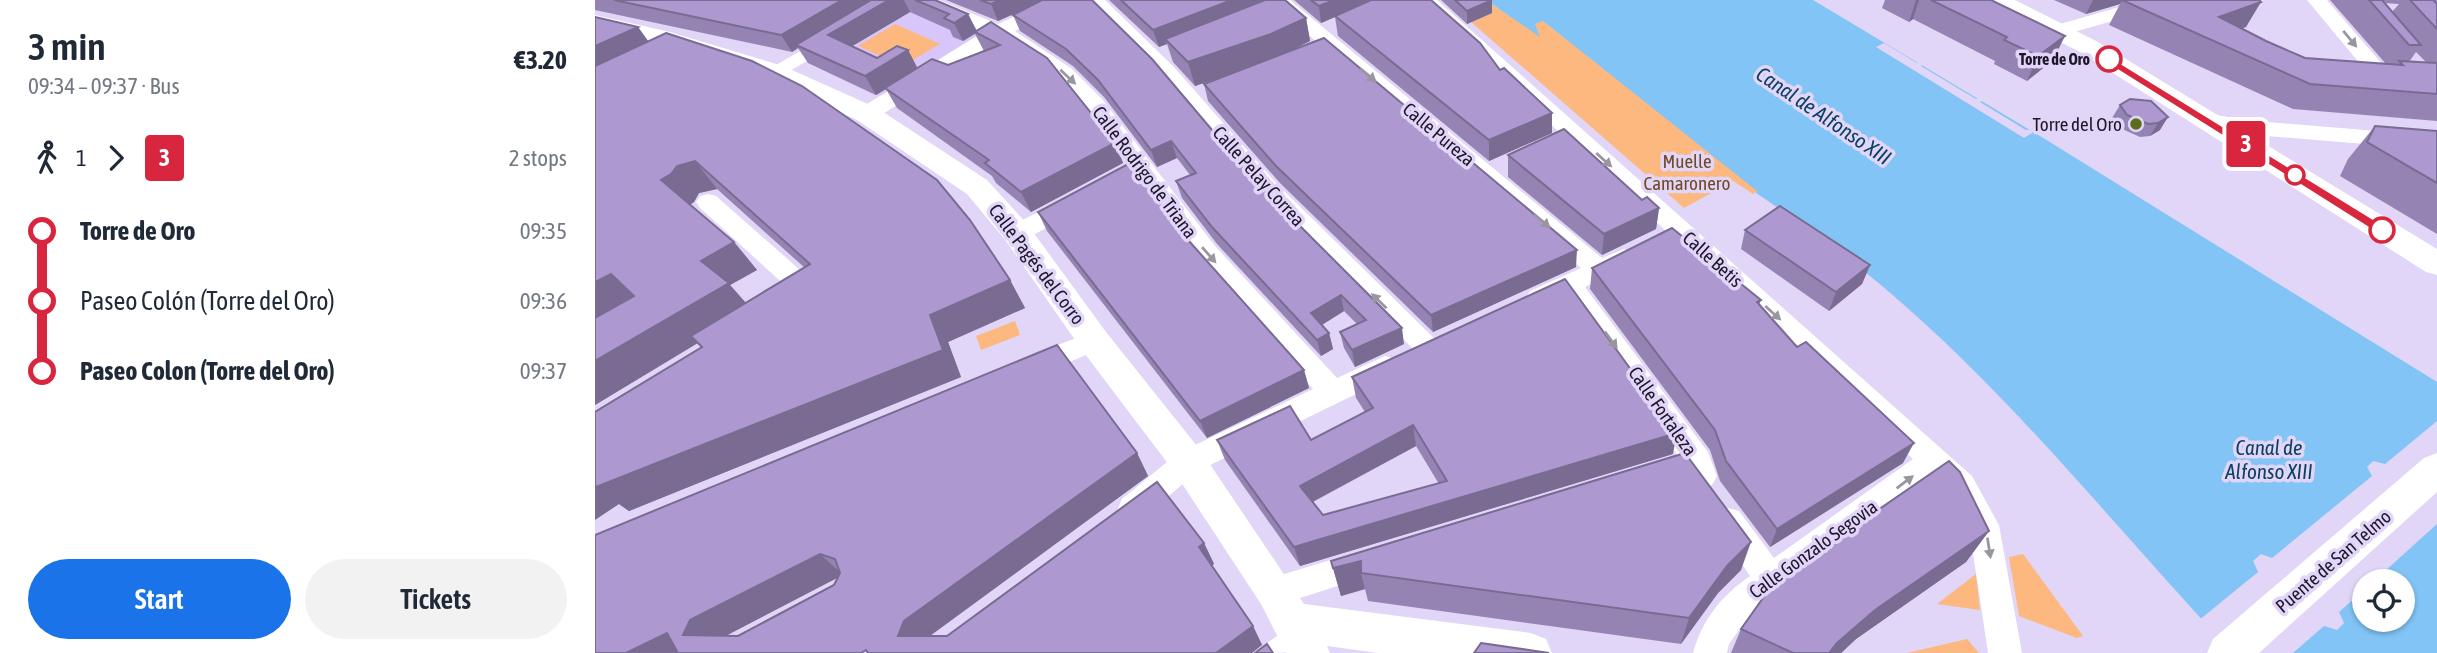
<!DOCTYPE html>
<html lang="en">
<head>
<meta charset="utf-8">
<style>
  body { margin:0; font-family:"Asap Condensed",sans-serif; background:#f2f2f3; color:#1f2937; height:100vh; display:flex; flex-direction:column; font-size:26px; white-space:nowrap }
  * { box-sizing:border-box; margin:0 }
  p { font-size:23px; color:#747a83 }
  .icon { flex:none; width:38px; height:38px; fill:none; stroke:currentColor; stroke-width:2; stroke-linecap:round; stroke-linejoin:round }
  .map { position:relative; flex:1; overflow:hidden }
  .side { display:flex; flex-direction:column; background:#fff; width:595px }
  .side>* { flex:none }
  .badge { padding:0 14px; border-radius:5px; font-size:24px; line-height:46px }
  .tools { position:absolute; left:1757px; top:569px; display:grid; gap:14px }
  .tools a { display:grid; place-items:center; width:63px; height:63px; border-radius:50%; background:#fff; box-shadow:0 2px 5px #0004; font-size:35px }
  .map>.badge { position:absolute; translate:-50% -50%; box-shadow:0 0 0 4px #fff }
  .legs { display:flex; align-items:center; gap:10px; height:77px; padding:0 28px; font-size:23px }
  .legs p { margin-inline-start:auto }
  .overview { display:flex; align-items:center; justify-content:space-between; height:119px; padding:0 28px }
  h1 { font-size:38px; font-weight:600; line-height:52px }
  .action { display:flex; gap:14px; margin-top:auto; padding:14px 28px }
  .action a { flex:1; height:80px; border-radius:42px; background:#1a73e8; color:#fff; font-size:28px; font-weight:600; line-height:80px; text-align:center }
  .action a+a { background:#f2f2f3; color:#1f2937 }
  ul { padding:0 28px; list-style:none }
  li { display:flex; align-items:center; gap:24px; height:70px; font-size:26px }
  li i { display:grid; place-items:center; width:10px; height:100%; margin:0 9px; background:currentColor }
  li i::after { content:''; width:18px; height:18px; margin:-9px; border:5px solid; border-radius:50%; background:#fff }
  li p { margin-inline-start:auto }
  li:first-child i { background:linear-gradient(#0000 50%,currentColor 0) }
  li:last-child i { background:linear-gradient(currentColor 50%,#0000 0) }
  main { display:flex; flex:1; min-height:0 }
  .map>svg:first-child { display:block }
  .built { fill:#d8c5f9 }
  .green { fill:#fcb87e }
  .water { fill:#81c4f5; fill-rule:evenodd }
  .pier { fill:#e1d5f8 }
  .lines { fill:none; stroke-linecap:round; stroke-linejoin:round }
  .minor { fill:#fff; fill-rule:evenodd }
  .major { fill:#fff; fill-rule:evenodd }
  .wall { fill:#9584b3; fill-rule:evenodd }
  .shaded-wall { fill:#796b92 }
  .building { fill:#ad99d0; stroke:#796b92; stroke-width:2; fill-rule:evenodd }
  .oneway { fill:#9a96a0 }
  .line-1 { fill:#d7263d; stroke:#fff; stroke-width:2 }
  .stop-1-dot { fill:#fff; stroke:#d7263d; stroke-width:3.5 }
  .poi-dot { fill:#5b6d1a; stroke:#e1d5f8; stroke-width:2.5 }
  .labels { text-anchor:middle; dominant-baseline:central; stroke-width:7; stroke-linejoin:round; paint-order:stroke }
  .far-stop-label { font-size:16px; font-weight:bold; fill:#1e162b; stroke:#e1d5f8; text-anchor:end }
  .poi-label { font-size:19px; fill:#1e162b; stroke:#e1d5f8; text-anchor:end }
  .street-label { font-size:19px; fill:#1e162b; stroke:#e1d5f8 }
  .park-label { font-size:19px; fill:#724923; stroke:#e1d5f8 }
  .water-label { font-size:21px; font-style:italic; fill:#0a4060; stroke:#e1d5f8 }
</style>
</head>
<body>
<main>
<section class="side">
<div class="overview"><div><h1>3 min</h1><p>09:34 – 09:37 · Bus</p></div><b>€3.20</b></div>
<div class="legs"><svg class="icon" aria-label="walk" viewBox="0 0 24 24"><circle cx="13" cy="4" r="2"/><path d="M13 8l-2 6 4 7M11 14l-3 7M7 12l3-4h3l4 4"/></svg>1<svg class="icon" aria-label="forward" viewBox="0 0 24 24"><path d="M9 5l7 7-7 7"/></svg><b class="badge" style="background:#d7263d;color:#fff">3</b><p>2 stops</p></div>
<ul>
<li><i style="color:#d7263d"></i><b>Torre de Oro</b><p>09:35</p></li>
<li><i style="color:#d7263d"></i><span>Paseo Colón (Torre del Oro)</span><p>09:36</p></li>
<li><i style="color:#d7263d"></i><b>Paseo Colon (Torre del Oro)</b><p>09:37</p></li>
</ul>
<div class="action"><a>Start</a><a>Tickets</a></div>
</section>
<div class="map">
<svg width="1842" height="653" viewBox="0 0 1842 653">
  <rect width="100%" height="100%" fill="#e1d5f8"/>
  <!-- built -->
  <path class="built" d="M 317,3 L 382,30 L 382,37 L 288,95 L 279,95 L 213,63 L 212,61 Z"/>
  <!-- green -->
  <g class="green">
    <path d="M 880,0 L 890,0 L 944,35 L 940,24 L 948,21 L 1163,191 L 1158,194 L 1138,181 L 1089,208 L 876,22 L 897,13 Z"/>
    <path d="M 300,24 L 345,44 L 308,66 L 263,46 Z"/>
    <path d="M 420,321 L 425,335 L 386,350 L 381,336 Z"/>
    <path d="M 1428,554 L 1488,636 L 1482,638 L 1424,616 L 1414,557 Z"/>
    <path d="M 1381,574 L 1385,610 L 1342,604 Z"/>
    <path d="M 1372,639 L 1384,653 L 1312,653 Z"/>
  </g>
  <!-- water -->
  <path class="water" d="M 891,0 L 1218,0 L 1445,136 L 1842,382 L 1842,653 L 1638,653 C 1524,532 1420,399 1293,291 C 1251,255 1206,223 1161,193 L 1162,191 L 948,21 L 940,24 L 945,37 ZM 1769,581 L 1808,581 L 1808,620 L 1769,620 Z"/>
  <!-- pier -->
  <g class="pier">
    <path d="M 1289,43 L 1322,63 L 1328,63 L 1326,66 L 1381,99 L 1384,98 L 1388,100 L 1385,102 L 1431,130 L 1438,129 L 1437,133 L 1429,138 L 1281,47 Z"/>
    <path d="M 1842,421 L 1842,524 L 1779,581 L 1769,581 L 1769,590 L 1744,612 L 1749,623 L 1742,630 L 1729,626 L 1698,653 L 1633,653 L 1603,621 L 1663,572 L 1658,561 L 1666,554 L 1677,558 L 1777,476 L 1772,467 L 1778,461 L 1790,464 Z"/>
  </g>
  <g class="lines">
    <!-- minor -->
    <g class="minor">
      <path d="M 317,0 L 344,0 L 403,24 L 455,0 L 481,0 L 420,31 L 476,68 L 507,99 L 620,246 L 742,378 L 790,356 L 800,359 L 804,367 L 800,375 L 603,471 L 549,517 L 538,521 L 527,517 L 523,508 L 527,499 L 583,453 L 718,389 L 602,258 L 491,109 L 462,76 L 405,39 L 280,119 L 264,119 L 261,114 L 264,109 L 388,32 L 320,4 Z"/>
      <path d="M 489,0 L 510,0 L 578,66 L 683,185 L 842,341 L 846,348 L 842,355 L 833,358 L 824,355 L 667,197 L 564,74 Z"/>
      <path d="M 673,0 L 695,0 L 1007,258 L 1029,249 L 1038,252 L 1041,258 L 1038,264 L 990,287 L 1113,452 L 1122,476 L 1117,485 L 1107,489 L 1097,485 L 1093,477 L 1063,486 L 1053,482 L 1048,473 L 1053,464 L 1082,455 L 970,297 L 944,308 L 935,305 L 931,298 L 935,291 L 986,268 Z"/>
      <path d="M 821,0 L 842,0 L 1377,476 L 1404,525 L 1427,653 L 1393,653 L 1374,527 L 1357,494 L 1338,477 L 1158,611 L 1134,644 L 1132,653 L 1098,653 C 1107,620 1127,595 1155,576 L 1118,521 L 1122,511 L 1133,508 L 1144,511 L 1179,558 L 1318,459 Z"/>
      <path d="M 1549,0 L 1580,0 L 1577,4 L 1465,36 L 1455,30 L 1458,26 Z"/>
      <path d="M 1712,0 L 1732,0 L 1794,72 L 1842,74 L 1842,86 L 1781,83 Z"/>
      <path d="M 238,32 L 248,38 L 245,42 L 186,76 L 172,76 L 169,72 Z"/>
      <path d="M 1614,114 L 1659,121 L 1842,136 L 1842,150 L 1659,135 L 1606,126 L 1603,121 L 1606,116 Z"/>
      <path d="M 113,194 L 121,196 L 222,285 L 226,292 L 222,299 L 202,308 L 193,305 L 189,298 L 195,290 L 105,208 L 101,202 L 105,196 Z"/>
      <path d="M 476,196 L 484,198 L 488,204 L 484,210 L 431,239 L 422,242 L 413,239 L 410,233 L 413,227 Z"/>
      <path d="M 499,331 L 508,334 L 512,341 L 508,348 L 434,379 L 424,376 L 420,368 L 424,360 Z"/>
      <path d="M 772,549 L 783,553 L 788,563 L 783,573 L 680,606 L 669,602 L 664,591 L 669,580 Z"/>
      <path d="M 705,621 L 717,626 L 721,637 C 711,653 691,653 668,653 L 673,642 Z"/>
    </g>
    <!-- major -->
    <g class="major">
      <path d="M 1389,0 L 1420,0 L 1503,42 L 1842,249 L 1842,275 L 1831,272 L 1485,52 L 1392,5 Z"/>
      <path d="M 0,15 L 75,32 L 188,66 L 282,108 L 392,180 L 433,225 L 511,332 L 606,451 L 709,604 L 936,633 L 951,639 L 957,653 L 783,653 L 732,646 L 735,653 L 691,653 L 666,604 L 580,473 L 487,350 L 411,241 L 372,194 L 262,120 L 170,78 L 60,43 L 0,31 Z"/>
      <path d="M 1842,453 L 1842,492 L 1664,653 L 1612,653 L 1618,639 L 1829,458 Z"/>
    </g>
  </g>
  <!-- wall -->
  <g class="wall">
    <path d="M 0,0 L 340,0 L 373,14 L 382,31 L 396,22 L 520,143 L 528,163 L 436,212 L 401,183 L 397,176 L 302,108 L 291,89 L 281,95 L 213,63 L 203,48 L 197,52 L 0,10 ZM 315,12 L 355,30 L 358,37 L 368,41 L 380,34 L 389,51 L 353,65 L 322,68 L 313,50 L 282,58 L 257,46 Z"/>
    <path d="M 351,0 L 497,0 L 661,182 L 809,344 L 760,367 L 749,348 L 745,332 L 762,324 L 749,311 L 727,325 L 734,333 L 738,349 L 726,356 L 622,244 L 587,198 L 581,181 L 595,175 L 582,158 L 562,167 L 509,97 L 478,66 L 425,31 L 418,15 L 428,10 L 403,21 Z"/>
    <path d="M 514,0 L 690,0 L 711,18 L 715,41 L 695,51 L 981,267 L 838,332 L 685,183 L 613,101 L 609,84 L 642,71 L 600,86 L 578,62 L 572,44 L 564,47 Z"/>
    <path d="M 699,0 L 836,0 L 905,70 L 957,133 L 894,161 L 743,36 L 740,17 L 726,23 Z"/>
    <path d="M 846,0 L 897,0 L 897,13 L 872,24 Z"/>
    <path d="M 1290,0 L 1396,0 L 1458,60 L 1432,81 L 1399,64 L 1400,61 L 1318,19 L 1314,22 L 1287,8 Z"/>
    <path d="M 1459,0 L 1664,0 L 1651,27 L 1646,28 L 1671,41 L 1710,58 L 1791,64 L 1735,0 L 1842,0 L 1842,121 L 1698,109 L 1514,25 L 1525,4 L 1491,14 ZM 1789,3 L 1804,4 L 1797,12 ZM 1821,52 L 1831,62 L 1814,62 Z"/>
    <path d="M 0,17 L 43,27 L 53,41 L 415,280 L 430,308 L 353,342 L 366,377 L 34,511 L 24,504 L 107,347 L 103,343 L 0,405 ZM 122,189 L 210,268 L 151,303 L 135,285 L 162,270 L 139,242 L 95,205 L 99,202 L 104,193 Z"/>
    <path d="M 1556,101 L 1565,130 L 1555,136 L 1545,137 L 1525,128 L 1517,118 L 1525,105 Z"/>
    <path d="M 1780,126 L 1842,131 L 1842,234 L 1745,176 L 1753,159 Z"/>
    <path d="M 913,155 L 1047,200 L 1064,208 L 1061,229 L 1007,255 L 913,177 Z"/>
    <path d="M 443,212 L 594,241 L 709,370 L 714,388 L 612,438 L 452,231 Z"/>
    <path d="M 1150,230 L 1275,265 L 1267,284 L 1234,311 L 1146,249 Z"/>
    <path d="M 997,268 L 1166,300 L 1164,305 L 1308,463 L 1175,547 L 1125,481 L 1115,450 L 995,289 Z"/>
    <path d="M 757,377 L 1078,454 L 705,566 L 630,460 L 622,440 L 716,440 L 770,412 L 761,398 ZM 821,446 L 844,484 L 728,515 L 718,502 Z"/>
    <path d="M 542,453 L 553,476 L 335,636 L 352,636 L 609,543 L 619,564 L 617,565 L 658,626 L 667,645 L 0,653 L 0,535 ZM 243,577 L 239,585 L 143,636 L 130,636 Z"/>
    <path d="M 1394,531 L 1371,562 L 1261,639 L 1246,653 L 1136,653 L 1146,629 Z"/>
    <path d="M 736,561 L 1146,570 L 1123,593 L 1086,644 L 773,601 L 770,589 L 746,596 Z"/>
  </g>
  <!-- shaded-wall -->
  <g class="shaded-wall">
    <path d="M 247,0 L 285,0 L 201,45 L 203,48 L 197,52 L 186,35 Z"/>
    <path d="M 294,0 L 309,0 L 315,12 L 244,54 L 233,35 Z"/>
    <path d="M 405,0 L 449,0 L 403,21 L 396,4 Z"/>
    <path d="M 637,0 L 672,0 L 570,39 L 572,44 L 564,47 L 558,30 Z"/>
    <path d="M 739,0 L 783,0 L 740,16 L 740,17 L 726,23 L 724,6 Z"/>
    <path d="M 897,0 L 897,13 L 872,24 L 872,11 Z"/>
    <path d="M 1321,0 L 1324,0 L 1318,19 L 1314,22 Z"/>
    <path d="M 1498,0 L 1539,0 L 1527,0 L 1525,4 L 1491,14 Z"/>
    <path d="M 1666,2 L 1651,27 L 1615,39 L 1624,17 Z"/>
    <path d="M 373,14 L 382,32 L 368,41 L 359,23 Z"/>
    <path d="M 711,18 L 715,41 L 681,58 L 600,86 L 593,62 Z"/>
    <path d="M 43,27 L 63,55 L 0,84 L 0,46 Z"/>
    <path d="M 1470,36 L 1458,60 L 1432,81 L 1443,56 Z"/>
    <path d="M 313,50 L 323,69 L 281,95 L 270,76 Z"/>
    <path d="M 957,113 L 957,133 L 894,161 L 894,140 Z"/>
    <path d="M 1573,117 L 1565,130 L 1555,136 L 1563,123 Z"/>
    <path d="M 576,141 L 582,158 L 562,167 L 556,150 Z"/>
    <path d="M 520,143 L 528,163 L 436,212 L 426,192 Z"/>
    <path d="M 100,161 L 122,189 L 104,193 L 99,202 L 89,208 L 66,180 L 82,166 Z"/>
    <path d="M 1064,208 L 1061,229 L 1007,255 L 1009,234 Z"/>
    <path d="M 139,242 L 162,270 L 135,285 L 157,310 L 0,405 L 0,361 L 106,261 Z"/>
    <path d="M 982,250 L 981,267 L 838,332 L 836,315 Z"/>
    <path d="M 1275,265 L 1267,284 L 1234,311 L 1241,292 Z"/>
    <path d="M 16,274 L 43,301 L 0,326 L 0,282 Z"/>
    <path d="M 415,280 L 430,308 L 353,342 L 366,377 L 34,511 L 24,504 L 0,520 L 0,482 L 335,315 Z"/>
    <path d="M 746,295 L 749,311 L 720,329 L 716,313 Z"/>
    <path d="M 807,328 L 809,344 L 760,367 L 757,350 Z"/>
    <path d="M 734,333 L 738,349 L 726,356 L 722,340 Z"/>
    <path d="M 709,370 L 714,388 L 612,438 L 605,421 Z"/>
    <path d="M 818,425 L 821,446 L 711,505 L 705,486 Z"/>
    <path d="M 1082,433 L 1078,454 L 705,566 L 699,547 Z"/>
    <path d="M 1319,443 L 1308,463 L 1175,547 L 1182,529 Z"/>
    <path d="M 542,453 L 553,476 L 329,640 L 303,636 L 309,621 Z"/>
    <path d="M 1394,531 L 1371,562 L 1261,639 L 1246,653 L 1234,653 L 1242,643 L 1280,610 Z"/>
    <path d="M 1156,542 L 1146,570 L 1123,593 L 1086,644 L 1094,618 L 1132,566 Z"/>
    <path d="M 609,543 L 619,564 L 614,567 L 604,547 Z"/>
    <path d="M 225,554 L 248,575 L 123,640 L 88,635 L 95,620 Z"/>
    <path d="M 766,561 L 766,573 L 770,589 L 746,596 L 738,568 Z"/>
    <path d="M 658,626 L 667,645 L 657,653 L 621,653 Z"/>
    <path d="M 72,633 L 98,653 L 31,653 Z"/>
  </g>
  <!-- building -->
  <g class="building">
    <path d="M 19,0 L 247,0 L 186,35 Z"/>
    <path d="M 276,0 L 294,0 L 233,35 L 282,58 L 302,46 L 313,50 L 270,76 L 201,45 Z"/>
    <path d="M 320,0 L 340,0 L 373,14 L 359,23 L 349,18 L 354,14 Z"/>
    <path d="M 385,0 L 405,0 L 396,4 Z"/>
    <path d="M 447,0 L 497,0 L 557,59 L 661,182 L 807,328 L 757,350 L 745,332 L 771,320 L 746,295 L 716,313 L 734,333 L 722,340 L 617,227 L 581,181 L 601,173 L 576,141 L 556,150 L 503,80 L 471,49 L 418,15 Z"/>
    <path d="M 526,0 L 637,0 L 558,30 Z"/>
    <path d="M 670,0 L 690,0 L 711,18 L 676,34 L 593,62 L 570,39 Z"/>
    <path d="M 716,0 L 739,0 L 724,6 Z"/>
    <path d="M 776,0 L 836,0 L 885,43 L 905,70 L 909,68 L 957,113 L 894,140 L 740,16 Z"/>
    <path d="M 860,0 L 897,0 L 872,11 Z"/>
    <path d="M 1336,0 L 1396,0 L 1470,36 L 1443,56 L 1409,40 L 1412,37 Z"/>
    <path d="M 1527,0 L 1664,0 L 1666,2 L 1624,17 L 1671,41 L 1710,58 L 1808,65 L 1804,61 L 1842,63 L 1842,94 L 1715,84 Z"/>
    <path d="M 1774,0 L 1787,0 L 1826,45 L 1814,45 Z"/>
    <path d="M 1815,0 L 1838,0 L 1842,4 L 1842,29 Z"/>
    <path d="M 0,17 L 43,27 L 0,46 Z"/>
    <path d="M 396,22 L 452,58 L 520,143 L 426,192 L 390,163 L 394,160 L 290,88 L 337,59 L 353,65 L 405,45 L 380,32 Z"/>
    <path d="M 71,33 L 157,61 L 207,86 L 342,180 L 375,220 L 415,280 L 335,315 L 348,350 L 1,487 L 0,485 L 0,412 L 107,347 L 96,336 L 215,264 L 100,161 L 82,166 L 76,174 L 66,180 L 139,242 L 106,261 L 134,283 L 0,361 L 0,318 L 39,296 L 16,274 L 0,282 L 0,66 Z"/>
    <path d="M 729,38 L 982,250 L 836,315 L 681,166 L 609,84 Z"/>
    <path d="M 1535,99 L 1556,101 L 1573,117 L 1563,123 L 1553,124 L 1532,115 L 1525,105 Z"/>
    <path d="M 1780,126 L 1842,131 L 1842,183 L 1772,142 Z"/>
    <path d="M 969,129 L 1047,200 L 1052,197 L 1064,208 L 1009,234 L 913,155 Z"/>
    <path d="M 535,163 L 594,241 L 709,370 L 605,421 L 443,212 Z"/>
    <path d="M 1185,206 L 1275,265 L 1241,292 L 1150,230 Z"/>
    <path d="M 1077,228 L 1166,300 L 1162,302 L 1202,347 L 1211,342 L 1319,443 L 1182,529 L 1131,461 L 1120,430 L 997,268 Z"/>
    <path d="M 970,279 L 1082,433 L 699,547 L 622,440 L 695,406 L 716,440 L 778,408 L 757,377 ZM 818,425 L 852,481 L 728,515 L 705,486 Z"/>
    <path d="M 462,345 L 542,453 L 309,621 L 303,636 L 352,636 L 562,482 L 609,543 L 604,547 L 658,626 L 621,653 L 273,653 L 271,650 L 266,653 L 83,653 L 72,633 L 31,653 L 0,653 L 0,535 ZM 225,554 L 240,559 L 245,573 L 239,585 L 143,636 L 88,635 L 95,620 Z"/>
    <path d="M 1090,453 L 1156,542 L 1132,566 L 1094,618 L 766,573 L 766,561 L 738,568 L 736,561 Z"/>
    <path d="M 1354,461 L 1365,472 L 1394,531 L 1280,610 L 1242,643 L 1234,653 L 1198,653 L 1146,629 L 1180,581 Z"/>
    <path d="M 886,643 L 954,653 L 879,653 Z"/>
    <path d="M 672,644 L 678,653 L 660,653 Z"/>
  </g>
  <!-- one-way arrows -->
  <defs><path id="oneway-solid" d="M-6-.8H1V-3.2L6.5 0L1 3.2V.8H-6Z" transform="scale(1.75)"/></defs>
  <g class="oneway">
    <use href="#oneway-solid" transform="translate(1755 39) rotate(50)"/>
    <use href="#oneway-solid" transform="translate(773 75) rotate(40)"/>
    <use href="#oneway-solid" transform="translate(473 77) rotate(43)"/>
    <use href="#oneway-solid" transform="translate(1009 160) rotate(42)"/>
    <use href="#oneway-solid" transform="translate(947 221) rotate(40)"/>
    <use href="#oneway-solid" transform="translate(614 255) rotate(49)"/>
    <use href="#oneway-solid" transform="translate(784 301) rotate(-136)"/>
    <use href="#oneway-solid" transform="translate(1178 313) rotate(42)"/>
    <use href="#oneway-solid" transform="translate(1016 340) rotate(54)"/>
    <use href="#oneway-solid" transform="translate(1310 482) rotate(-37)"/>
    <use href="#oneway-solid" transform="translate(1394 548) rotate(81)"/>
  </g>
  <!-- line-1 -->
  <path class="line-1" d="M 1514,56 L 1791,227 L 1791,233 L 1782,233 L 1510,62 L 1510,57 Z"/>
  <!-- markers -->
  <g class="stop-1-dot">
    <circle cx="1514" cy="59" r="12"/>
    <circle cx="1700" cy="175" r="9"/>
    <circle cx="1787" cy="230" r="12"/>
  </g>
  <circle class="poi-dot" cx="1541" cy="124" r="7"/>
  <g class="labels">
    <!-- far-stop labels -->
    <g class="far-stop-label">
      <text x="1495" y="59">Torre de Oro</text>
    </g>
    <!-- poi labels -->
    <g class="poi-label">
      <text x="1527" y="124">Torre del Oro</text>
    </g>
    <!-- street labels -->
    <g class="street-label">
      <text transform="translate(844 134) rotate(40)">Calle Pureza</text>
      <text transform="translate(550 172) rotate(53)">Calle Rodrigo de Triana</text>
      <text transform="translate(664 176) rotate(48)">Calle Pelay Correa</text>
      <text transform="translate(1118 259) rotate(42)">Calle Betis</text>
      <text transform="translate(442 264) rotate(53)">Calle Pagés del Corro</text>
      <text transform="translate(1068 411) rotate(55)">Calle Fortaleza</text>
      <text transform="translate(1218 549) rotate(-36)">Calle Gonzalo Segovia</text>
      <text transform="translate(1738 561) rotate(-41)">Puente de San Telmo</text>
    </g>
    <!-- park labels -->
    <g class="park-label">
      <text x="1092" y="161">Muelle<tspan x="1092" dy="22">Camaronero</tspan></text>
    </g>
    <!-- water labels -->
    <g class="water-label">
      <text transform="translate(1229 115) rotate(34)">Canal de Alfonso XIII</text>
      <text x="1674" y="447">Canal de<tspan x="1674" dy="24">Alfonso XIII</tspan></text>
    </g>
  </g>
</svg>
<div class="tools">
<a><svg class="icon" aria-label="locate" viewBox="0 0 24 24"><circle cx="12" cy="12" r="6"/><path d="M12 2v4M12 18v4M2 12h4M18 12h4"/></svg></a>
</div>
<b class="badge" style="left:1651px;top:144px;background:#d7263d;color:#fff">3</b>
</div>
</main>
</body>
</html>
